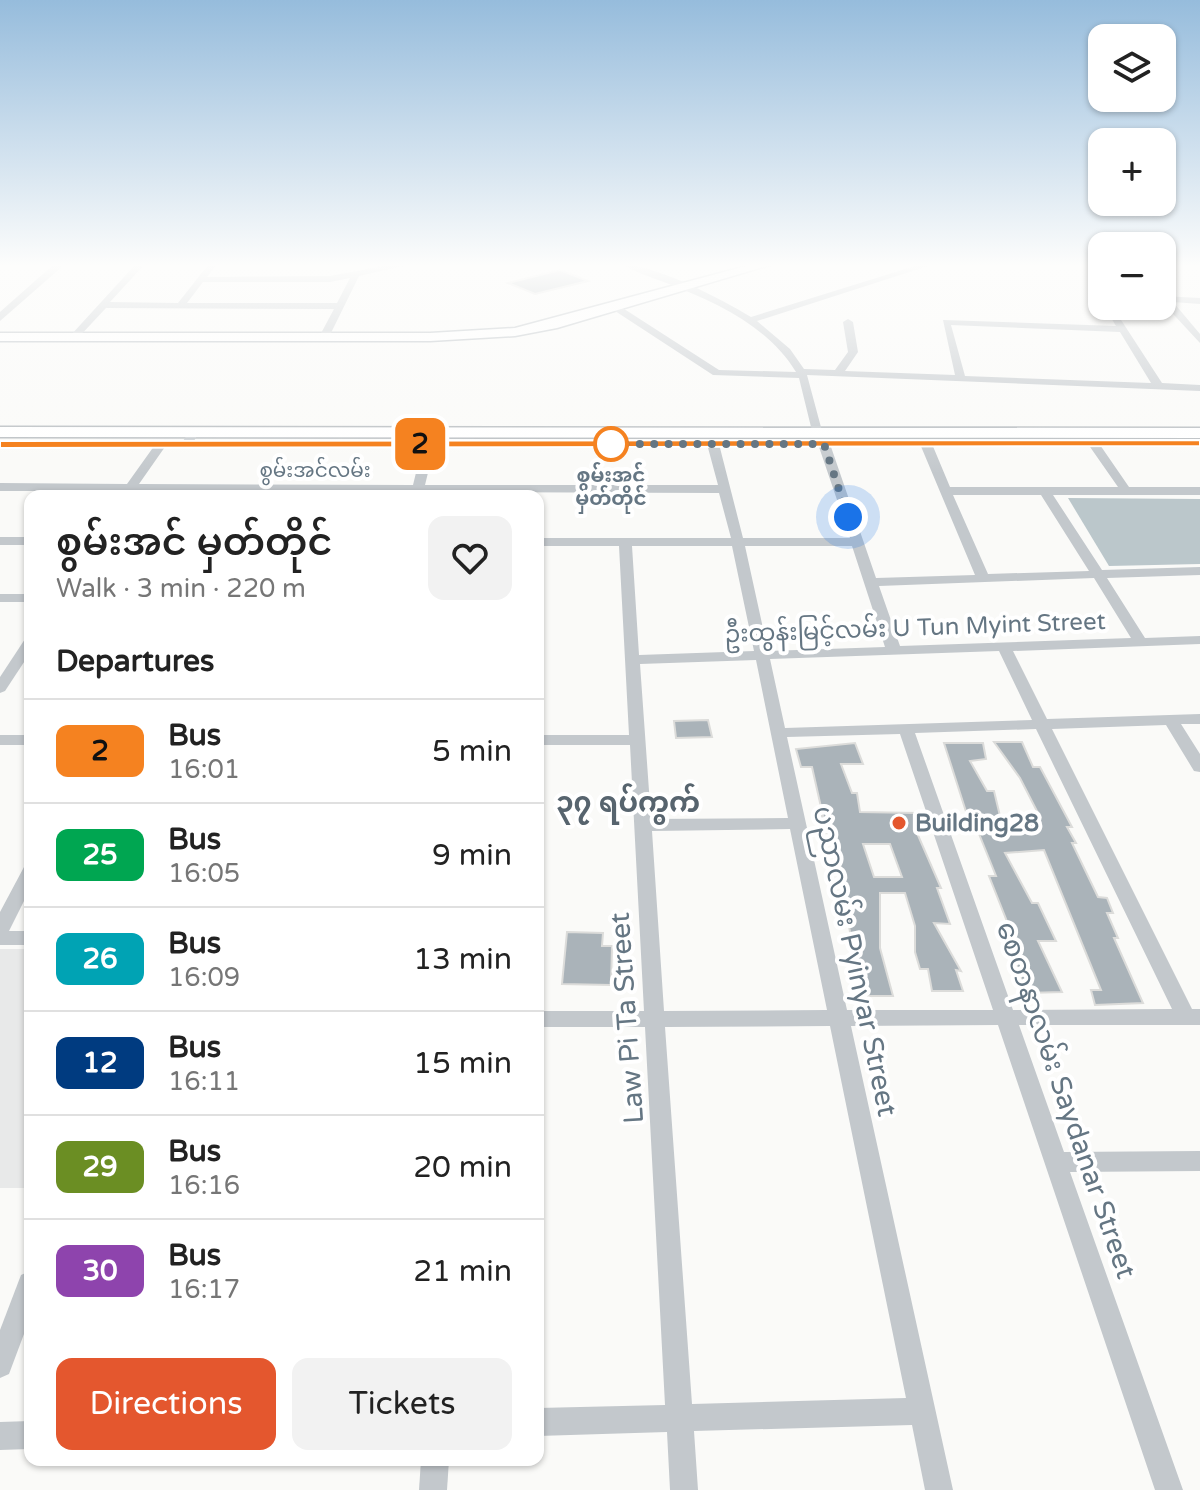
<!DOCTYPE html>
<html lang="en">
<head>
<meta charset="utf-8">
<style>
  body { margin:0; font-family:"Varela Round","Noto Sans Myanmar",sans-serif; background:#f2f2f2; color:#222; height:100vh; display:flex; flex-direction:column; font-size:30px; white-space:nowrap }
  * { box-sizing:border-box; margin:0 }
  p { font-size:26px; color:#767676 }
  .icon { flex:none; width:44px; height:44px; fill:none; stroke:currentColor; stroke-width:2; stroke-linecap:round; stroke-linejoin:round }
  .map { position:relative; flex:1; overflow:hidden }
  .details { position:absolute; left:24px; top:490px; width:520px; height:976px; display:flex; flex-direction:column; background:#fff; border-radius:16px; box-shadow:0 2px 6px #0004 }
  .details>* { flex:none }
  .badge { padding:0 16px; border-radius:12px; font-size:28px; line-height:52px }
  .fabs { position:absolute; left:1088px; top:24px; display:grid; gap:16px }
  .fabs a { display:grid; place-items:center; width:88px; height:88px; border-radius:16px; background:#fff; box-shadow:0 2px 6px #0004; font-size:40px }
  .you { position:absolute; width:40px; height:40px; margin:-20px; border:6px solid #fff; border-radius:50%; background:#1a73e8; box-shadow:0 0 0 12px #1a73e833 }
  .map>.badge { position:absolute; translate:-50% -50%; box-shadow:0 0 0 4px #fff }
  h2 { padding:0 32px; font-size:30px; line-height:72px }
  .round { display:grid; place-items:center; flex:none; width:84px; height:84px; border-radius:16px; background:#f2f2f2 }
  .headline { display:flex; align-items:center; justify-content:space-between; height:136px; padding:0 32px }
  h1 { font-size:38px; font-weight:600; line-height:60px }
  .primary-button { display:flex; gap:16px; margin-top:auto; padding:16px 32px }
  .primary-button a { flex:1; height:92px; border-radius:16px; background:#e4572e; color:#fff; font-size:32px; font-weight:600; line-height:92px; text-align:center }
  .primary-button a+a { background:#f2f2f2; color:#222 }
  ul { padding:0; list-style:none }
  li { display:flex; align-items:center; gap:24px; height:104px; padding:0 32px; border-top:2px solid #e0e0e0 }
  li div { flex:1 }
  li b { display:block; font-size:30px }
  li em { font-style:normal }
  li .badge { min-width:88px; font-weight:700; text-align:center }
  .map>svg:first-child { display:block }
  .built { fill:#e8e9e9 }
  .water { fill:#bbc7cb }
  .building { fill:#aab3b9; stroke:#dcdcda; stroke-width:2; fill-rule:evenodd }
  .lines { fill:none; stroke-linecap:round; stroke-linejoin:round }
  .secondary-casing { stroke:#b3babf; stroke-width:3 }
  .primary-casing { stroke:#b5babe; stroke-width:3 }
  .minor { fill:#c3c8cc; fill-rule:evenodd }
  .tertiary { fill:#c3c8cc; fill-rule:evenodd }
  .secondary { fill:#fff; fill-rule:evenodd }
  .primary { fill:#fff; fill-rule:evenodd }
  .line { fill:#f58220; stroke:#fff; stroke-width:2 }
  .walk { stroke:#657683; stroke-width:8; stroke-dasharray:0 14.4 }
  .stop-dot { fill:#fff; stroke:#f58220; stroke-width:4 }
  .poi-dot { fill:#e4572e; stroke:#fff; stroke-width:3 }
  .labels { text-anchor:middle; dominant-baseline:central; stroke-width:8; stroke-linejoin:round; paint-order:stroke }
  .far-street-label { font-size:20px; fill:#657683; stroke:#fff }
  .far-stop-label { font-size:20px; font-weight:bold; fill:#657683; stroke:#fff }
  .street-label { font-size:24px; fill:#657683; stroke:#fff }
  .poi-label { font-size:24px; font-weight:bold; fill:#657683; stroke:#fff; text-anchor:start }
  .quarter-label { font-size:28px; font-weight:bold; fill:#57646e; stroke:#fff }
  .near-street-label { font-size:28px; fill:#657683; stroke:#fff }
</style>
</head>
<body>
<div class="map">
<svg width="1200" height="1490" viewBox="0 0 1200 1490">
  <rect width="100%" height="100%" fill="#fafaf8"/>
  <!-- built -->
  <rect class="built" x="0" y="949" width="30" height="239"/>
  <!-- water -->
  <path class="water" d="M 1068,498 L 1200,499 L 1200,564 L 1109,566 Z"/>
  <!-- building -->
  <g class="building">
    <path d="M 560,270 L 588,281 L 535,294 L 508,283 Z"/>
    <path d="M 708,720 L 712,737 L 676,738 L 674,721 Z"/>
    <path d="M 994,742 L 1022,742 L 1033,767 L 1040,767 L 1072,827 L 1067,827 L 1076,843 L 1072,843 L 1098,897 L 1107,898 L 1113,913 L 1107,913 L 1118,938 L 1114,938 L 1143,1003 L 1095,1005 L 1091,990 L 1101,990 L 1044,850 L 1005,853 L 1032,903 L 1038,903 L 1056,941 L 1038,941 L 1062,992 L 1026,993 L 1003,924 L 1008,924 L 989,876 L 996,876 L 975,824 L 970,824 L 944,743 L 983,743 L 986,759 L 970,761 L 987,791 L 994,791 L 1000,816 L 1040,817 L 1020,778 Z"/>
    <path d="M 855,743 L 863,764 L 841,764 L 852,793 L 857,793 L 860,812 L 917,813 L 927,833 L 917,833 L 941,888 L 937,888 L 950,924 L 934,923 L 961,971 L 956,970 L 963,991 L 932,991 L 928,969 L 920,969 L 915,952 L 915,926 L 905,893 L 880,893 L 880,948 L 893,996 L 864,996 L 862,978 L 857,978 L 855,966 L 837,844 L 833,832 L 820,833 L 814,816 L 823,816 L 812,767 L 801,767 L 796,749 ZM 863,844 L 890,844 L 902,877 L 874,877 Z"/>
    <path d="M 567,932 L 603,933 L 602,946 L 612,946 L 611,985 L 562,984 Z"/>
  </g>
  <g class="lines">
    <!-- secondary casing -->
    <g class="secondary-casing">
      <path id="secondary" d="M 750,265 L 770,265 L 557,328 L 515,336 L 430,341 L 0,341 L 0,333 L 430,333 L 515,328 Z"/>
    </g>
    <!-- primary casing -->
    <g class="primary-casing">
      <path id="primary" d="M 0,427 L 1200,428 L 1200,438 L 0,437 Z"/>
    </g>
    <!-- minor -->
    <g class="minor">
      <path d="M 135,265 L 144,265 L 110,302 L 178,303 L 208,265 L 216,265 L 207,277 L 330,276 L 389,265 L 407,265 L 359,276 L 329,337 L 324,340 L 319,337 L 334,309 L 106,308 L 77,339 L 71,339 L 71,335 ZM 350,278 L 337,303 L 187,303 L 203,282 L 330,282 Z"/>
      <path d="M 623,265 C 657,265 721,299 751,317 L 918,265 L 931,265 L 757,321 L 790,349 L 804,369 L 835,370 L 848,352 L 843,322 L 848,319 L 853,322 L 858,352 L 845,371 L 955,375 L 943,320 L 1116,326 L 1104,306 L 1112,306 L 1162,383 L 1200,385 L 1200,391 L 807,375 L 822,431 L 817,434 L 812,431 L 799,378 L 713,375 L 612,309 L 612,305 L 618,305 L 719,370 L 796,372 C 768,326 717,303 669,284 C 654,278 637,273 623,265 ZM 951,325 L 1120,332 L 1151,383 L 965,376 Z"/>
      <path d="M 1162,296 L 1200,298 L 1200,304 L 1173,302 L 1200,334 L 1200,343 L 1162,302 Z"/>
      <path d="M 191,429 L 200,431 L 191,446 L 183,446 L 181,444 Z"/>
      <path d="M 161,441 L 167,444 L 139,484 L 413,485 L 423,444 L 429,441 L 435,444 L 425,485 L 718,485 L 707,444 L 713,441 L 719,444 L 743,538 L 850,538 L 818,444 L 824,441 L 830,444 L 876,578 L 975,575 L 920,444 L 922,442 L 932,444 L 950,487 L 1118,487 L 1088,444 L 1094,441 L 1098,442 L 1129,487 L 1200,487 L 1200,495 L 1053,495 L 1102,570 L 1200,567 L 1200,575 L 1107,578 L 1145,638 L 1200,636 L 1200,644 L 1013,651 L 1047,719 L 1200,714 L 1200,724 L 1181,724 L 1200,754 L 1200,772 L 1194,771 L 1166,725 L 1052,729 L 1192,1009 L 1200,1009 L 1200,1025 L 1019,1025 L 1064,1152 L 1200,1151 L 1200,1171 L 1070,1172 L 1183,1490 L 1155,1490 L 998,1025 L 851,1026 L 953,1490 L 925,1490 L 912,1425 L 694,1431 L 698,1490 L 670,1490 L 667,1432 L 538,1436 L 538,1408 L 665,1405 L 645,1027 L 538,1027 L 538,1011 L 644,1011 L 630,745 L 538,745 L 538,735 L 629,735 L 619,546 L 538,546 L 538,538 L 731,538 L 719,493 L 423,492 L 422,496 L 410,496 L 411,492 L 134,491 L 130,496 L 120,496 L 122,491 L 0,491 L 0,483 L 127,484 L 157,442 ZM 953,495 L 1041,495 L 1089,571 L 988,574 ZM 632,546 L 732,546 L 754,651 L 639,655 ZM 745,546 L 852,546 L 885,647 L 768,651 ZM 1094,578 L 1131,638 L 900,646 L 879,586 ZM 999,651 L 1032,720 L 785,728 L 770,659 ZM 756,660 L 788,818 L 651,819 L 640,664 ZM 1036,729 L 1172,1009 L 1013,1010 L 915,733 ZM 900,734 L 993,1010 L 847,1010 L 787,737 ZM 790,829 L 827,1010 L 664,1011 L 652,831 ZM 830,1026 L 906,1398 L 692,1404 L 665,1027 Z"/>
      <rect x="0" y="537" width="30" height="8"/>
      <rect x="0" y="594" width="30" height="8"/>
      <path d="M 30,638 L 30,653 L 5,691 L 0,693 L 0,677 L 25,639 Z"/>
      <rect x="0" y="735" width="30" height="10"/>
      <path d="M 30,865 L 30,889 L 9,931 L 30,931 L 30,945 L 0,945 L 0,912 L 24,867 Z"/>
      <path d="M 30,1271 L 30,1318 L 9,1374 L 0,1378 L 0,1330 L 21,1275 Z"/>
      <path d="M 30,1421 L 30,1449 L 0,1450 L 0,1422 Z"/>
      <path d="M 421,1460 L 449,1460 L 447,1490 L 419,1490 Z"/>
    </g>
    <!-- tertiary -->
    <path class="tertiary" d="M 53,265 L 64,265 L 0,321 L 0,312 Z"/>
    <!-- secondary -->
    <use href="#secondary" class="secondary"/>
    <!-- primary -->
    <use href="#primary" class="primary"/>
  </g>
  <!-- sky -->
  <linearGradient id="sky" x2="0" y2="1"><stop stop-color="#96bcdc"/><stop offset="0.56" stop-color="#fdfdfc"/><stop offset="1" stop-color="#fdfdfc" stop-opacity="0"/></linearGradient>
  <rect width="1200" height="474" fill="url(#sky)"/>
  <!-- line -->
  <path class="line" d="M 1200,440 L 1200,446 L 0,448 L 0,441 Z"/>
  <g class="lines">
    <!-- walk -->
    <path class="walk" d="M 611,444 L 824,444 L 848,517"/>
  </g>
  <!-- markers -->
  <circle class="stop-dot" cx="611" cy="444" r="16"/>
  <circle class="poi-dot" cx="899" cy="823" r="8"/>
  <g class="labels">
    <!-- far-street labels -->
    <g class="far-street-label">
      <text x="315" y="471">စွမ်းအင်လမ်း</text>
    </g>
    <!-- far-stop labels -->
    <g class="far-stop-label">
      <text x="611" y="476">စွမ်းအင်<tspan x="611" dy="23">မှတ်တိုင်</tspan></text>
    </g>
    <!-- street labels -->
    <g class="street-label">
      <text transform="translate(915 628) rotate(-2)">ဦးထွန်းမြင့်လမ်း U Tun Myint Street</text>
    </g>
    <!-- poi labels -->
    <g class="poi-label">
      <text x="915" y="823">Building28</text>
    </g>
    <!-- quarter labels -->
    <g class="quarter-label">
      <text x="628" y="803">၃၇ ရပ်ကွက်</text>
    </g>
    <!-- near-street labels -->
    <g class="near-street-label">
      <text transform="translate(855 961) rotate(78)">ပညာလမ်း Pyinyar Street</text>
      <text transform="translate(627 1018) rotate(-94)">Law Pi Ta Street</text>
      <text transform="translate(1066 1100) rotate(71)">စေတနာလမ်း Saydanar Street</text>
    </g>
  </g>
</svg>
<div class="fabs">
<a><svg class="icon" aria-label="layers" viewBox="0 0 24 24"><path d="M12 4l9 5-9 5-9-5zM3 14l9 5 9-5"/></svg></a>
<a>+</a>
<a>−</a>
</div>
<div class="you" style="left:848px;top:517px"></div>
<b class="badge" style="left:420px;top:444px;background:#f58220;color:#111">2</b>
<section class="details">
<div class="headline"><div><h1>စွမ်းအင် မှတ်တိုင်</h1><p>Walk · 3 min · 220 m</p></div><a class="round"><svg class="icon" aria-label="heart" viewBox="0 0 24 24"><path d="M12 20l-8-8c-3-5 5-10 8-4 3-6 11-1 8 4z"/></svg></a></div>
<h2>Departures</h2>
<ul>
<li><span class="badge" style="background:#f58220;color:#111">2</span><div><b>Bus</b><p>16:01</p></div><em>5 min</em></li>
<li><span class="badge" style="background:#00a651;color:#fff">25</span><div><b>Bus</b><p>16:05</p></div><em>9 min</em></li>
<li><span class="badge" style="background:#00a3b4;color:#fff">26</span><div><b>Bus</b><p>16:09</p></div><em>13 min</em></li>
<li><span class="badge" style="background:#003b80;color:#fff">12</span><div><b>Bus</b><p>16:11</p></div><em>15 min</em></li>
<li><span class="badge" style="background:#6b8e23;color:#fff">29</span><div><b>Bus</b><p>16:16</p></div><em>20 min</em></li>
<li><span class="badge" style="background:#8e44ad;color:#fff">30</span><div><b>Bus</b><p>16:17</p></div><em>21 min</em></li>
</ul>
<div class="primary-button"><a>Directions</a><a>Tickets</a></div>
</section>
</div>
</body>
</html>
